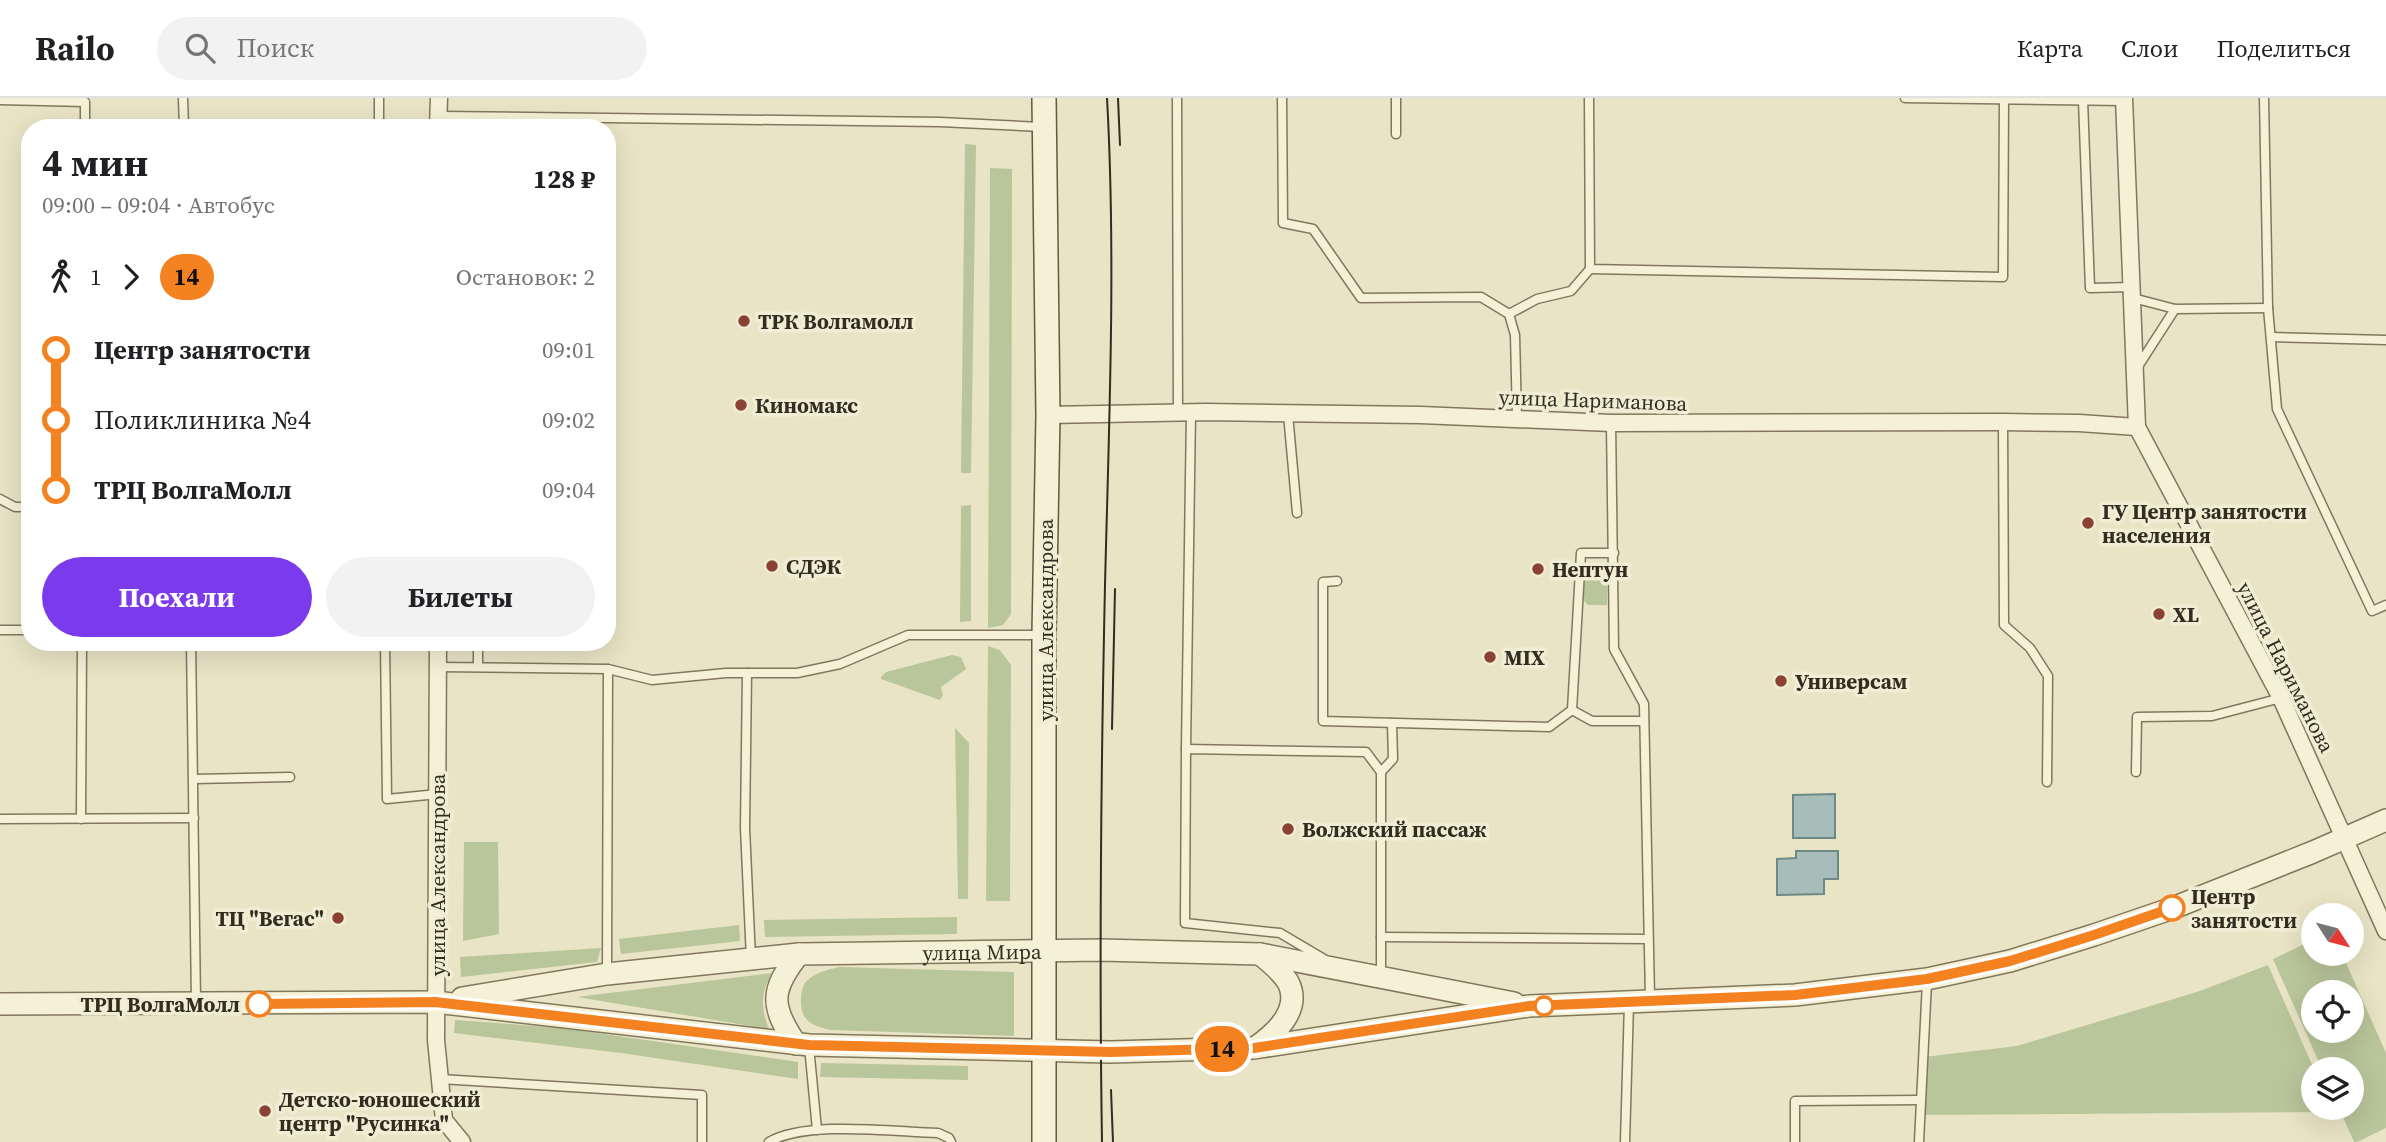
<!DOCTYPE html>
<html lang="ru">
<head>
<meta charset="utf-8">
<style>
  body { margin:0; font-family:"Source Serif 4",serif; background:#f2f2f2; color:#202124; height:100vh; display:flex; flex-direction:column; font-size:26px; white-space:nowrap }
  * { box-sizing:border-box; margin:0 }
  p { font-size:23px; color:#757577 }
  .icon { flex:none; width:38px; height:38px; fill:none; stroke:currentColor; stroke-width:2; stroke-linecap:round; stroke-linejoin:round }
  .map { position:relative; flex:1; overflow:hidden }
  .details { position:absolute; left:21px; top:21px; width:595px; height:532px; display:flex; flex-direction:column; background:#fff; border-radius:28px; box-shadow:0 7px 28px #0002 }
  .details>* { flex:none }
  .badge { padding:0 14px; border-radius:23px; font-size:24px; line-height:46px }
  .needle { width:46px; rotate:126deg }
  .tools { position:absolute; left:2301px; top:805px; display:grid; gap:14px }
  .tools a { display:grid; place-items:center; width:63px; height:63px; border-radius:50%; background:#fff; box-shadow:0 7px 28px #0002; font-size:35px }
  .map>.badge { position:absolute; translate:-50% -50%; box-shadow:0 0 0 4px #fff }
  .legs { display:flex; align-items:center; gap:10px; height:77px; padding:0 21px; font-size:23px }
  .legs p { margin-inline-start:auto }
  .summary { display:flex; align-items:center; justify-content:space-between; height:119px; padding:0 21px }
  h1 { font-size:38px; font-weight:700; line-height:52px }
  .cta { display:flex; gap:14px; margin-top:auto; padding:14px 21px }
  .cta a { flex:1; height:80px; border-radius:42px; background:#7c3aed; color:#fff; font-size:28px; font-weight:700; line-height:80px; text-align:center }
  .cta a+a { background:#f2f2f2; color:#202124 }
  ul { padding:0 21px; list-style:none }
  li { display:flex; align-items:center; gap:24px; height:70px; font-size:26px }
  li i { display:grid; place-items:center; width:10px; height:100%; margin:0 9px; background:currentColor }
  li i::after { content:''; width:18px; height:18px; margin:-9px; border:5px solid; border-radius:50%; background:#fff }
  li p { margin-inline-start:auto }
  li:first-child i { background:linear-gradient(#0000 50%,currentColor 0) }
  li:last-child i { background:linear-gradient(currentColor 50%,#0000 0) }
  header { display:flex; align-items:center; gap:42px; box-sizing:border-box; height:98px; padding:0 35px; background:#fff; border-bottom:2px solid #e0e0e0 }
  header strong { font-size:33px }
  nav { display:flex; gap:38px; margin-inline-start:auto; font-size:24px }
  .search { width:490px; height:63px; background:#f2f2f2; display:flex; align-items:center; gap:18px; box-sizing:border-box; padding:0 24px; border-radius:38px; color:#757577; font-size:26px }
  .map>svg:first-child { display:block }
  .green { fill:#b9c59a; fill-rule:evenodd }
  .water { fill:#a6bdba; stroke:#6e8a87; stroke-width:2 }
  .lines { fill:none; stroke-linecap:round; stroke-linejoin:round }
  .service-casing { stroke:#82775d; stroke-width:11 }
  .minor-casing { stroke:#82775d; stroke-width:19 }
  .tertiary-casing { stroke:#82775d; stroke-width:24 }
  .secondary-casing { stroke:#635840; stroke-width:26 }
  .service { stroke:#f5f1d7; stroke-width:8 }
  .minor { stroke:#f5f1d7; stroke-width:16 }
  .tertiary { stroke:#f5f1d7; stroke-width:21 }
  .secondary { stroke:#f5f1d7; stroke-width:23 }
  .tram { stroke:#332c1f; stroke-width:2 }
  .line-1-casing { stroke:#fff; stroke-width:16 }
  .line-1 { stroke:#f58220; stroke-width:10 }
  .poi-dot { fill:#8a4234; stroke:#f1edd4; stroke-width:2.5 }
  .stop-1-dot { fill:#fff; stroke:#f58220; stroke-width:3.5 }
  .labels { text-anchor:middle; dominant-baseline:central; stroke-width:7; stroke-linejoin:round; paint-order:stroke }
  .poi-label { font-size:21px; font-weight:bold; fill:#332c1f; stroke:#f1edd4; text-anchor:start }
  .street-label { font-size:21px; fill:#332c1f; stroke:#f1edd4 }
  .stop-label { font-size:21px; font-weight:bold; fill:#332c1f; stroke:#f1edd4; text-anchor:start }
</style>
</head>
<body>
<header>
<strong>Railo</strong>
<div class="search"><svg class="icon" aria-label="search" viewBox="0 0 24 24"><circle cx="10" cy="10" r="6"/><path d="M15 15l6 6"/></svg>Поиск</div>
<nav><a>Карта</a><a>Слои</a><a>Поделиться</a></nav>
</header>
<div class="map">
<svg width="2386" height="1044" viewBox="0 0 2386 1044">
  <rect width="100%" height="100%" fill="#e9e4c5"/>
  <!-- green -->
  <g class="green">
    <path d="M 965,46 L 976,47 L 971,375 L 961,375 Z"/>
    <path d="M 990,70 L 1012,71 L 1011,516 L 1003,527 L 988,530 Z"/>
    <path d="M 971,407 L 971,523 L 960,524 L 961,408 Z"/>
    <path d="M 1589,472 L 1607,473 L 1607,507 L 1588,507 L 1584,503 L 1584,477 Z"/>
    <path d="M 988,548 L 1000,552 L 1011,567 L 1010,803 L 986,803 Z"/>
    <path d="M 952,557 L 961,559 L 966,571 L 941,589 L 943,597 L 940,602 L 881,581 L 881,579 L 886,574 Z"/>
    <path d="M 955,630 L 969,645 L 968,801 L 958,801 Z"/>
    <path d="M 464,744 L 498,744 L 499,836 L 463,843 Z"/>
    <path d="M 957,819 L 957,836 L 765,839 L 764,822 Z"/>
    <path d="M 739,827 L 740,843 L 621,856 L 619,841 Z"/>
    <path d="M 2313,842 L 2314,856 L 2342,856 L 2386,955 L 2386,1030 L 2357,1044 L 2354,1044 L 2339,1010 L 2352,1010 L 2352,971 L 2322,971 L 2273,861 ZM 2314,894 L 2352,894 L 2352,933 L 2314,933 Z"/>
    <path d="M 601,850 L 597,864 L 461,879 L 460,859 Z"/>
    <path d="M 2268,867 L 2314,971 L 2314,1010 L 2331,1010 L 2333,1014 L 1925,1017 L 1924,959 L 2017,948 L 2197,894 Z"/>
    <path d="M 839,869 L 1014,874 L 1014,938 L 831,932 C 812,928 800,923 801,901 C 801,896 802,890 805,885 C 813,875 827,872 839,869 Z"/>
    <path d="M 772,875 C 760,895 761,911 769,931 L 577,899 Z"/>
    <path d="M 455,922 L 562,930 L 798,964 L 798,981 L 621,955 L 454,935 Z"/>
    <path d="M 821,965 L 968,968 L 968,982 L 820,979 Z"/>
  </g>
  <!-- water -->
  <g class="water">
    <path d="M 1835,696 L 1835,740 L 1793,740 L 1793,697 Z"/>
    <path d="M 1796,753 L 1838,753 L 1838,781 L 1824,781 L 1824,796 L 1777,797 L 1777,761 L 1796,760 Z"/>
  </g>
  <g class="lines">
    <!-- service casing -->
    <g class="service-casing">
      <g id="service">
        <path d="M 183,0 L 184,30"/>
        <path d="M 379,0 L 379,30"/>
        <path d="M 1177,0 L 1178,315"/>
        <path d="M 1282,0 L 1283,125 L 1313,131 L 1361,200 L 1481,199 L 1509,216 L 1515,237 L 1517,321"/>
        <path d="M 1589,0 L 1590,171 L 2003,179 L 2004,2"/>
        <path d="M 1905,0 L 2124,3"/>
        <path d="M 2264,0 L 2268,210 L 2277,311 L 2372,513 L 2386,507"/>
        <path d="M 0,2 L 85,4 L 85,30"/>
        <path d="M 2083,2 L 2090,190 L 2133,189"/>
        <path d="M 438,18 L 940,24 L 1041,29"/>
        <path d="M 1396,36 L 1396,0"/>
        <path d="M 2133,200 L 2175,211 L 2268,210"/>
        <path d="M 1509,216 L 1537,201 L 1571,193 L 1590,171"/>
        <path d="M 2271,239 L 2386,242"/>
        <path d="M 2137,270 L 2175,211"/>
        <path d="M 1288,316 L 1297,415"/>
        <path d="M 2003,324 L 2004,527 L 2030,550 L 2048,578 L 2047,684"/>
        <path d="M 1611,325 L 1614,551 L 1644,606 L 1650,900"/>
        <path d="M 0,401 L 15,409 L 30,409"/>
        <path d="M 1614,455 L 1581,455 L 1572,612 L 1592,623 L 1644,623"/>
        <path d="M 1337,483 L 1323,484 L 1323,623 L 1549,629 L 1572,612"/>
        <path d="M 0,532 L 30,532"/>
        <path d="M 191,544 L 196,905"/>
        <path d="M 385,544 L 387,701 L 438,696"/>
        <path d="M 478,568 L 478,544"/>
        <path d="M 438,569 L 608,571 L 652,582 L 726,575 L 797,575 L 840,566 L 908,537 L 1041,537"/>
        <path d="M 747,575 L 745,730 L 751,861"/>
        <path d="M 1186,651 L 1191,314"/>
        <path d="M 1381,674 L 1393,661 L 1392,625"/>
        <path d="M 2136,674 L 2137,619 L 2212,618 L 2281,600"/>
        <path d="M 194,681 L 290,679"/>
        <path d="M 0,721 L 194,720"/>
        <path d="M 81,721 L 82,544"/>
        <path d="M 1381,839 L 1648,841"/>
        <path d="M 1324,861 L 1280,835 L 1185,825 L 1186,651 L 1366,654 L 1381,674 L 1381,877"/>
        <path d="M 607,874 L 608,571"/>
        <path d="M 809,948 L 817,1032"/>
        <path d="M 440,981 L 702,997 L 702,1044"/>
        <path d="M 769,1044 C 807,1022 894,1034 938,1035 L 949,1040 L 951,1044"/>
        <path d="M 1625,1044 L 1629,905"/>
        <path d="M 1795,1044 L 1795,1003 L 1920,1002"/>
        <path d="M 1919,1044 L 1927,884"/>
      </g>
    </g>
    <!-- minor casing -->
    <g class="minor-casing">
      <g id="minor">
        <path d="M 2124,0 L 2137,329 L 2281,600 L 2386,833"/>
        <path d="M 438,30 L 439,0"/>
        <path d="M 1048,317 L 1206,314 L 1421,317 L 1611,325 L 2003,324 L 2079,325 L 2137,329"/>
        <path d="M 438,544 L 436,942 L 444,1022 L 462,1044"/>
      </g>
    </g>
    <!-- tertiary casing -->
    <g class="tertiary-casing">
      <g id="tertiary">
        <path id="s1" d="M 462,900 L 607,876 L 799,856 L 1101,852 L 1260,856 L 1514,905"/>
        <path d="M 0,906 L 435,904 L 809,947 L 1110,954 L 1254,950 L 1529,908 L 1795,897 L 1927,881 L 2010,863 L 2094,837 L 2173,810 L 2313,754 L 2386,722"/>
        <path d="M 796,946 C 770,908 770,892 799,856"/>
        <path d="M 1256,949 C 1276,935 1302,911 1288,884 C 1281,873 1270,864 1260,856"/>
      </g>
    </g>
    <!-- secondary casing -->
    <g class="secondary-casing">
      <path id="secondary" d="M 1044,0 L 1048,317 L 1044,537 L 1044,1044"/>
    </g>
    <!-- service -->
    <use href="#service" class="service"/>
    <!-- minor -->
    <use href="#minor" class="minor"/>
    <!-- tertiary -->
    <use href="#tertiary" class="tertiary"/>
    <!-- secondary -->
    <use href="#secondary" class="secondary"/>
    <!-- tram -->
    <g class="tram">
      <path d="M 1118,0 L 1120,47"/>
      <path d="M 1112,631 L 1115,491"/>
      <path d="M 1111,992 L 1113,1044"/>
      <path d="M 1102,1044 C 1099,858 1101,673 1105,487 C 1109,325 1116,162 1107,0"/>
    </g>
  </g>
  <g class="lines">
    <!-- line-1 casing -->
    <g class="line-1-casing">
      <path id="line-1" d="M 259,906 L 435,904 L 809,947 L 1110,954 L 1254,950 L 1529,908 L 1795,897 L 1927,881 L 2010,863 L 2094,837 L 2172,810"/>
    </g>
    <!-- line-1 -->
    <use href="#line-1" class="line-1"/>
  </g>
  <!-- markers -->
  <g class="poi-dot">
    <circle cx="744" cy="223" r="7"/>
    <circle cx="741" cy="307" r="7"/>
    <circle cx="2088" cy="425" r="7"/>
    <circle cx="772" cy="468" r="7"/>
    <circle cx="1538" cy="471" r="7"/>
    <circle cx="2159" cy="516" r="7"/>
    <circle cx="1490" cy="559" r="7"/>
    <circle cx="1781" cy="583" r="7"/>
    <circle cx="1288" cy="731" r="7"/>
    <circle cx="338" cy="820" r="7"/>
    <circle cx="265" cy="1013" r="7"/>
  </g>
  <g class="stop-1-dot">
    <circle cx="2172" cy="810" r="12"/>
    <circle cx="259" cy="906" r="12"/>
    <circle cx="1544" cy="908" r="9"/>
  </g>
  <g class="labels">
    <!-- poi labels -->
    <g class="poi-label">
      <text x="758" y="223">ТРК Волгамолл</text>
      <text x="755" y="307">Киномакс</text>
      <text x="2102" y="413">ГУ Центр занятости<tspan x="2102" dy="24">населения</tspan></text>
      <text x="786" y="468">СДЭК</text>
      <text x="1552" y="471">Нептун</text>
      <text x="2173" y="516">XL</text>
      <text x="1504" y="559">MIX</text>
      <text x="1795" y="583">Универсам</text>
      <text x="1302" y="731">Волжский пассаж</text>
      <text x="324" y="820" text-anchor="end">ТЦ "Вегас"</text>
      <text x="279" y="1001">Детско-юношеский<tspan x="279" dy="24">центр "Русинка"</tspan></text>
    </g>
    <!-- street labels -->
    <g class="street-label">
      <text transform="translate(1593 302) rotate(2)">улица Нариманова</text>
      <text transform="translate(1045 522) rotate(-90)">улица Александрова</text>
      <text transform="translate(2286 569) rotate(63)">улица Нариманова</text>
      <text transform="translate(437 777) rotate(-90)">улица Александрова</text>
      <text stroke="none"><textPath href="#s1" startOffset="523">улица Мира</textPath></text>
    </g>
    <!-- stop labels -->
    <g class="stop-label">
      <text x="2191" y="798">Центр<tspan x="2191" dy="24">занятости</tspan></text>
      <text x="240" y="906" text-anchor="end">ТРЦ ВолгаМолл</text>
    </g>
  </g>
</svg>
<div class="tools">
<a><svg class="needle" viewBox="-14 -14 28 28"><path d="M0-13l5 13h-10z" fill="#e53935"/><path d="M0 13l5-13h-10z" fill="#757577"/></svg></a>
<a><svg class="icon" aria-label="locate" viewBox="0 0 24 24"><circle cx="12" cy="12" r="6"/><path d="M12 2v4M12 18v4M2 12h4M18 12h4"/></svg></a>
<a><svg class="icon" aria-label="layers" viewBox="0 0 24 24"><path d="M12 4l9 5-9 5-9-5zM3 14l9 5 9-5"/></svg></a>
</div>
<b class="badge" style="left:1222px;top:951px;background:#f58220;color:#111">14</b>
<section class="details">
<div class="summary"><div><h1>4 мин</h1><p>09:00 – 09:04 · Автобус</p></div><b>128 ₽</b></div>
<div class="legs"><svg class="icon" aria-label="walk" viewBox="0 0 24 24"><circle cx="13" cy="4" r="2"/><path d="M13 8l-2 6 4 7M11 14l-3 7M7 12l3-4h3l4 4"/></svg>1<svg class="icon" aria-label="forward" viewBox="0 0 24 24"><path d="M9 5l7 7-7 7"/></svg><b class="badge" style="background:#f58220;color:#111">14</b><p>Остановок: 2</p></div>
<ul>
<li><i style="color:#f58220"></i><b>Центр занятости</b><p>09:01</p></li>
<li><i style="color:#f58220"></i><span>Поликлиника №4</span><p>09:02</p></li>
<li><i style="color:#f58220"></i><b>ТРЦ ВолгаМолл</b><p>09:04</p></li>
</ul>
<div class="cta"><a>Поехали</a><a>Билеты</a></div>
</section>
</div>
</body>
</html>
